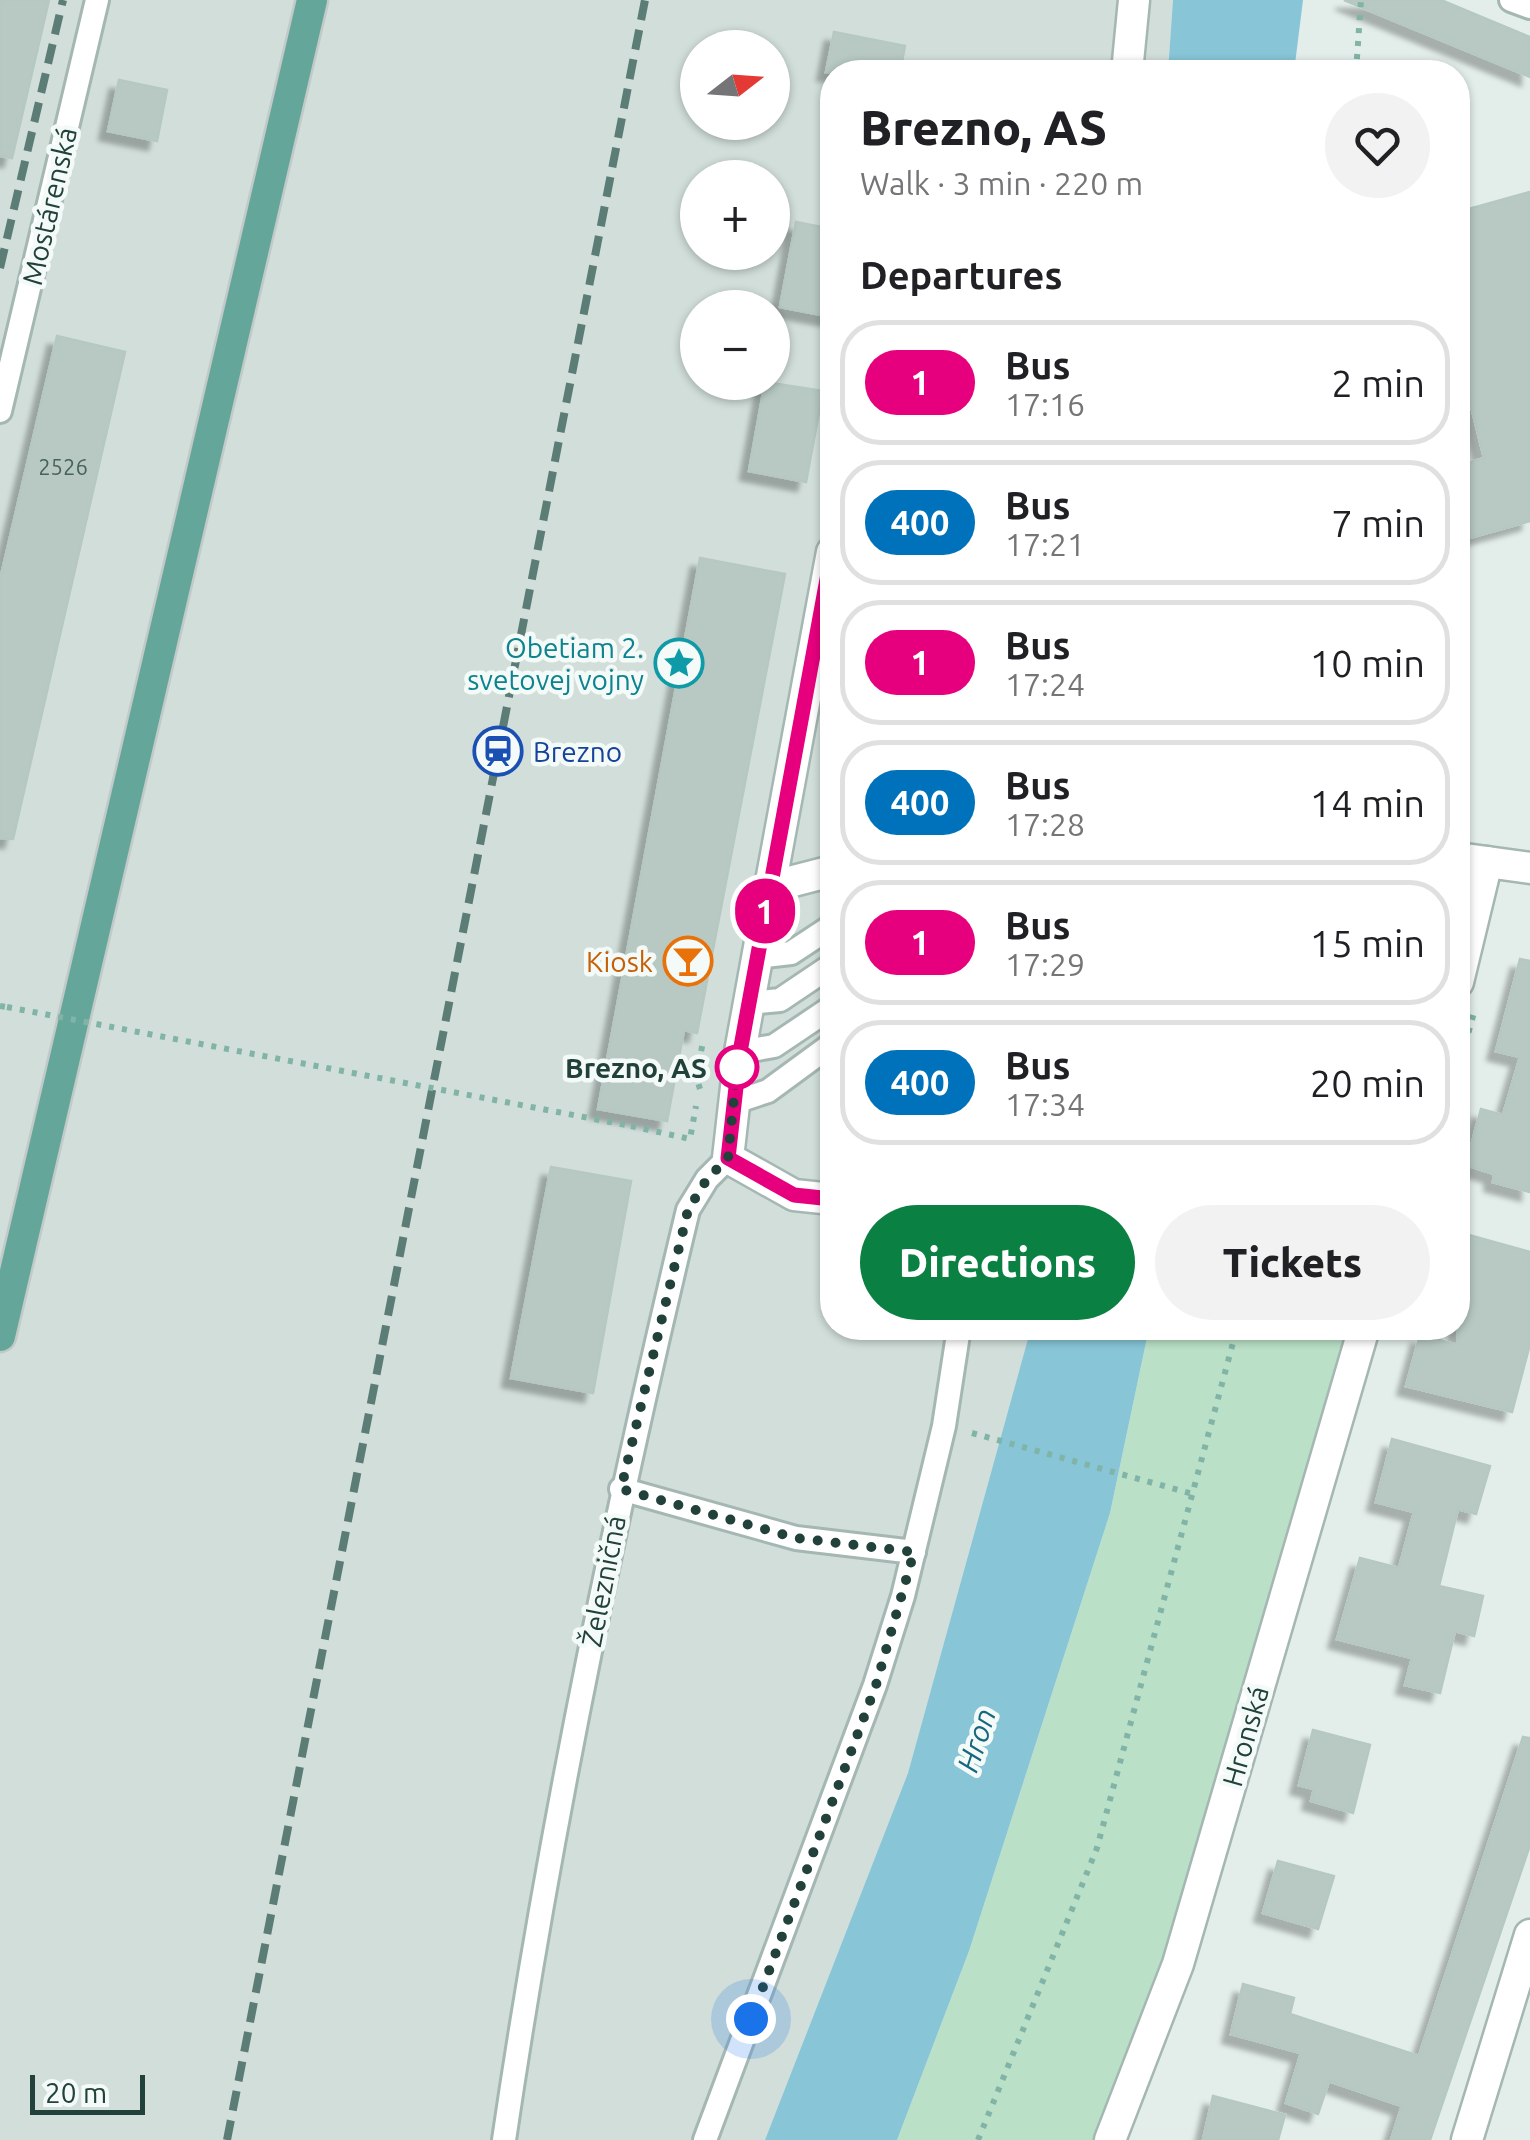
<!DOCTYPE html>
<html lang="en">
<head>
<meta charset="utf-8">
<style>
  body { margin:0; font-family:Ubuntu,sans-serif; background:#f2f2f2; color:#202124; height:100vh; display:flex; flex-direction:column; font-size:38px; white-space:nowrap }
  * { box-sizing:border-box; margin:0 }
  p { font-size:32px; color:#757577 }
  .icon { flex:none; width:55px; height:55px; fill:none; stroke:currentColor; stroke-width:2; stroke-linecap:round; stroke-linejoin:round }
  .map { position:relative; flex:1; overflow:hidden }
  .sheet { position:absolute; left:820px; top:60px; width:650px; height:1280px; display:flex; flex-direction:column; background:#fff; border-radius:40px; box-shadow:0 2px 8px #0004 }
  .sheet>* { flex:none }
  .badge { padding:0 20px; border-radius:32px; font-size:35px; line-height:65px }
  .needle { width:65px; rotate:73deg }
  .fabs { position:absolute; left:680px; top:30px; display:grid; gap:20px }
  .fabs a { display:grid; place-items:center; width:110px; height:110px; border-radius:50%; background:#fff; box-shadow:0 2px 8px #0004; font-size:50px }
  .scale { position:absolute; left:30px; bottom:25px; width:115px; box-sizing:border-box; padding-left:10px; border:5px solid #21413a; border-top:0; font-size:28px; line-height:35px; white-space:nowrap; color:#21413a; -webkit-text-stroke:8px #f4faf7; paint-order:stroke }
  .you { position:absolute; width:50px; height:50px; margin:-25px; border:8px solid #fff; border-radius:50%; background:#1a73e8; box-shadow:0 0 0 15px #1a73e833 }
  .map>.badge { position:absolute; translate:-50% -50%; box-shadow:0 0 0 5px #fff }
  h2 { padding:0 40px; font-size:38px; line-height:90px }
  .round { display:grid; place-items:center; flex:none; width:105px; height:105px; border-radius:52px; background:#f2f2f2 }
  .headline { display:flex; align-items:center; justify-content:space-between; height:170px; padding:0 40px }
  h1 { font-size:48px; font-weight:800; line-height:75px }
  .action { display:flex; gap:20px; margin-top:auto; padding:20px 40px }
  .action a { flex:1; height:115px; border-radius:60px; background:#0b8043; color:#fff; font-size:40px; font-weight:800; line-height:115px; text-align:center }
  .action a+a { background:#f2f2f2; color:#202124 }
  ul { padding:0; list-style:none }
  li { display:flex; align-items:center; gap:30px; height:125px; margin:0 20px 15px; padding:0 20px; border:5px solid #e0e0e0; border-radius:40px }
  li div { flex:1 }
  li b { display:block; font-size:38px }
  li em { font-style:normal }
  li .badge { min-width:110px; font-weight:700; text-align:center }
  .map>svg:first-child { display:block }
  .built { fill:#d1ded9; fill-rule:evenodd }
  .green { fill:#bae0c7 }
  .water { fill:#87c5d7 }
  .building { fill:#b8c9c3; stroke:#b5c8c1; stroke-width:2.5; filter:url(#shadow) }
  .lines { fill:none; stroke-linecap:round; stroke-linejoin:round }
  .service-casing { stroke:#a5b7b2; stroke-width:28 }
  .minor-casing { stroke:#a5b7b2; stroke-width:35 }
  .tertiary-casing { stroke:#a5b7b2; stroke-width:35 }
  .primary-casing { stroke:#c1cac8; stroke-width:35 }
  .path { stroke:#81b4a7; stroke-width:6; stroke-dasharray:5 8; stroke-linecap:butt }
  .service { stroke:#fff; stroke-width:22 }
  .minor { stroke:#fff; stroke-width:30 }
  .tertiary { stroke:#fff; stroke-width:30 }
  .primary { stroke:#64a69a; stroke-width:30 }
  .rail { stroke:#5c7c76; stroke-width:8; stroke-dasharray:20 10; stroke-linecap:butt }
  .path-bridge { stroke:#81b4a7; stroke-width:6; stroke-dasharray:5 8; stroke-linecap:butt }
  .line-casing { stroke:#fff; stroke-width:22 }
  .line { stroke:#e6007e; stroke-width:15 }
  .walk { stroke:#21413a; stroke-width:10; stroke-dasharray:0 18 }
  .stop-dot { fill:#fff; stroke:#e6007e; stroke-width:5 }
  .labels { text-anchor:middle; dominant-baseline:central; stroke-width:9; stroke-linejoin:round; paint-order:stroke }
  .number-label { font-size:22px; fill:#47635c }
  .street-label { font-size:28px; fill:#21413a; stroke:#f4faf7 }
  .culture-label { font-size:28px; fill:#0d838f; stroke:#f4faf7; text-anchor:end }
  .transit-label { font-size:28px; fill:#164399; stroke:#f4faf7; text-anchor:start }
  .food-label { font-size:28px; fill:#c56008; stroke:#f4faf7; text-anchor:end }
  .stop-label { font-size:28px; font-weight:bold; fill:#21413a; stroke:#f4faf7; text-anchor:end }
  .water-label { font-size:30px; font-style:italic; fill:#166881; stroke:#f4faf7 }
</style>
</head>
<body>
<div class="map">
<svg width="1530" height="2140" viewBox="0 0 1530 2140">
  <defs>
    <filter id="shadow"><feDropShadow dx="-9" dy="9" stdDeviation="2.5" flood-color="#0004"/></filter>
  </defs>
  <rect width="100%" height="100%" fill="#e3eeea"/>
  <!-- built -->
  <path class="built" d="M 0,0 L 1173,0 L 1168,72 L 832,72 L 832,1328 L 1031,1328 L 908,1773 L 765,2140 L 0,2140 ZM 698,48 L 772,48 L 772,122 L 698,122 ZM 698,178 L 772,178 L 772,252 L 698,252 ZM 698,308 L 772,308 L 772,382 L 698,382 Z"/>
  <!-- green -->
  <path class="green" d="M 1149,1328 L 1364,1328 L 1110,2140 L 897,2140 L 969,1951 L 1110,1513 Z"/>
  <!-- water -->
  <g class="water">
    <path d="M 1173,0 L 1303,0 L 1294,72 L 1168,72 Z"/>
    <path d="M 1031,1328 L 1149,1328 L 1110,1513 L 969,1951 L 897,2140 L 765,2140 L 908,1773 Z"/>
  </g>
  <!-- building -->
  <g class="building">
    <path d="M 0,0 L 49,0 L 12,158 L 0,156 Z"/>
    <path d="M 1344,0 L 1441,0 L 1530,37 L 1530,77 Z"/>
    <path d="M 834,32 L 905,46 L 900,72 L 826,72 Z"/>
    <path d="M 119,80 L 167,90 L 157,141 L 108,131 Z"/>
    <path d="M 1530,192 L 1530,521 L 1458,541 L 1458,466 L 1484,458 L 1458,353 L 1458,212 Z"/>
    <path d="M 796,222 L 832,229 L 832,317 L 780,307 Z"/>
    <path d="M 57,336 L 125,352 L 13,839 L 0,838 L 0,580 Z"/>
    <path d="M 765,382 L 823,391 L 806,482 L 749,471 Z"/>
    <path d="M 700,558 L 785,574 L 697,1033 L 684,1030 L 667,1121 L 598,1109 Z"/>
    <path d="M 1520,959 L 1530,961 L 1530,1192 L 1493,1182 L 1494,1174 L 1466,1165 L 1481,1109 L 1503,1115 L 1520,1057 L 1496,1051 Z"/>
    <path d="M 551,1167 L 631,1181 L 593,1393 L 511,1378 Z"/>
    <path d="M 1458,1232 L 1530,1252 L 1530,1344 L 1512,1412 L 1406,1386 L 1420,1335 L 1458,1345 Z"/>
    <path d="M 1392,1439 L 1490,1466 L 1476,1514 L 1458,1509 L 1439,1586 L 1483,1596 L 1474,1636 L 1455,1631 L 1440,1693 L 1405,1685 L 1412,1658 L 1337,1639 L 1360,1558 L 1399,1568 L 1414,1512 L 1376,1502 Z"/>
    <path d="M 1313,1730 L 1370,1745 L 1353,1813 L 1311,1801 L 1314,1789 L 1299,1785 Z"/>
    <path d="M 1523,1737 L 1530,1738 L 1530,1845 L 1430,2140 L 1391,2140 L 1402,2106 L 1329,2081 L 1318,2114 L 1286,2103 L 1301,2053 L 1231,2034 L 1243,1984 L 1294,1998 L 1290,2014 L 1419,2056 Z"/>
    <path d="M 1278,1861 L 1334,1876 L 1318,1929 L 1263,1913 Z"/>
    <path d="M 1213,2096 L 1285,2115 L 1278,2140 L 1203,2140 Z"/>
  </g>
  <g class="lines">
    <!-- service casing -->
    <g class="service-casing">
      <g id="service">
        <path d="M 1511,0 L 1530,7"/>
        <path d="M 0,411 L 97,0"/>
        <path d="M 757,957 L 791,953 L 832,926"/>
        <path d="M 748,1003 L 780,1000 L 832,965"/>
        <path d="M 740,1052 L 774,1046 L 832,1007"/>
        <path d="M 732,1103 L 768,1091 L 832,1044"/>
        <path d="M 621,1489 L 796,1538 L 914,1552"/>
        <path d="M 504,2140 C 550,1827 614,1518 688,1210 L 707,1179 L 728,1158"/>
        <path d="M 705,2140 L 875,1685 L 903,1596 L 944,1426 L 959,1328"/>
      </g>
    </g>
    <!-- minor casing -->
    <g class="minor-casing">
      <g id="minor">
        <path d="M 1127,72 L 1134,0"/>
        <path d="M 770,887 L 740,1052 L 728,1158 L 794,1195 L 832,1199"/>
        <path d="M 1458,982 L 1487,862"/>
        <path d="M 1110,2140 L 1178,1964 L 1364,1328"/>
        <path d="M 1467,2140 L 1530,1935"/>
      </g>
    </g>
    <!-- tertiary casing -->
    <g class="tertiary-casing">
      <g id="tertiary">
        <path d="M 832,552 L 770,887 L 832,871"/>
        <path d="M 1458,858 L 1530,868"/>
      </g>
    </g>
    <!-- primary casing -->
    <g class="primary-casing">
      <path id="primary" d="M 0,1336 L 312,0"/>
    </g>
    <!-- path -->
    <g class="path">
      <path d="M 1356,72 L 1361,0"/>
      <path d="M 0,1006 L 7,1007"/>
      <path d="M 1458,1070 L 1475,1009"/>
      <path d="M 700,1089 L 696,1076 L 703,1042"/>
      <path d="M 631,1126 L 690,1139 L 696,1106"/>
      <path d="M 972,1433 L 1193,1494"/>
      <path d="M 978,2140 L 1097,1848 L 1237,1328"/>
    </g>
    <!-- service -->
    <use href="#service" class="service"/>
    <!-- minor -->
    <use href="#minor" class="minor"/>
    <!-- tertiary -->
    <use href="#tertiary" class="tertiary"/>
    <!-- primary -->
    <use href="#primary" class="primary"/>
    <!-- rail -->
    <g class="rail">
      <path d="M 0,268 L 63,0"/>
      <path d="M 227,2140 L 645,0"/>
    </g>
    <!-- path-bridge -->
    <path class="path-bridge" d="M 7,1007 L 631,1126"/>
  </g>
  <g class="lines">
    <!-- line casing -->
    <g class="line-casing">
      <path id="line" d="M 832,552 L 740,1052 L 728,1158 L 794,1195 L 832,1199"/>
    </g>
    <!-- line -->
    <use href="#line" class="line"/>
    <!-- walk -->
    <path class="walk" d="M 737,1067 L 728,1158 L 707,1179 L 688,1210 L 621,1489 L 796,1538 L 914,1552 L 876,1685 L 751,2019"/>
  </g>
  <!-- icons -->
  <defs>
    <g id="sight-ring" transform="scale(2.5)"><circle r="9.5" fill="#f4faf7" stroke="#0f9aa8" stroke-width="1.5"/><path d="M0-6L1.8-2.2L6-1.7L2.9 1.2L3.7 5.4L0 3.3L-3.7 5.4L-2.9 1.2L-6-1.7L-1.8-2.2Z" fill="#0f9aa8"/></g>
    <g id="station-ring" transform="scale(2.5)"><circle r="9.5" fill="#f4faf7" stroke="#1a4fb4" stroke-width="1.5"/><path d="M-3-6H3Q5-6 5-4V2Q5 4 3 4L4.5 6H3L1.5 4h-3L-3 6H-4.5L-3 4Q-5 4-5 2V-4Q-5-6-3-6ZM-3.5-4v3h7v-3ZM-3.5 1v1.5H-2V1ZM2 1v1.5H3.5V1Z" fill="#1a4fb4"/></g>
    <g id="bar-ring" transform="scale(2.5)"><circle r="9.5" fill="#f4faf7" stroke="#e8710a" stroke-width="1.5"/><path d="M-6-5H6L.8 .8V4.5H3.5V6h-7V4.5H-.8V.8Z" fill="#e8710a"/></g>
  </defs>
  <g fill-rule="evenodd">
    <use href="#sight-ring" x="679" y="663"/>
    <use href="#station-ring" x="498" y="751"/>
    <use href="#bar-ring" x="688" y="961"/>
  </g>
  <!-- markers -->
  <circle class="stop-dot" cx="737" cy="1067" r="20"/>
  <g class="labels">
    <!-- number labels -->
    <g class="number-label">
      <text x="63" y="466">2526</text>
    </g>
    <!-- street labels -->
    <g class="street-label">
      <text transform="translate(49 206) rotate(-77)">Mostárenská</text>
      <text transform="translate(603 1581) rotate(-79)">Železničná</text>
      <text transform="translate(1245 1736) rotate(-74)">Hronská</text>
    </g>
    <!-- culture labels -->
    <g class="culture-label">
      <text x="644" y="647">Obetiam 2.<tspan x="644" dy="32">svetovej vojny</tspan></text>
    </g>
    <!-- transit labels -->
    <g class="transit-label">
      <text x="533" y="751">Brezno</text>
    </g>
    <!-- food labels -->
    <g class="food-label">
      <text x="653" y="961">Kiosk</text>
    </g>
    <!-- stop labels -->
    <g class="stop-label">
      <text x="707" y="1067">Brezno, AS</text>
    </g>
    <!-- water labels -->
    <g class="water-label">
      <text transform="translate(976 1740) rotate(-72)">Hron</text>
    </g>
  </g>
</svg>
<div class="fabs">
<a><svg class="needle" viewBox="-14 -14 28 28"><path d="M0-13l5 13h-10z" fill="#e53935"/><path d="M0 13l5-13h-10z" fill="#757577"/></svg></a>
<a>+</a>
<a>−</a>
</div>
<div class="scale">20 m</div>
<div class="you" style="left:751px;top:2019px"></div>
<b class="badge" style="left:765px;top:911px;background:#e6007e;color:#fff">1</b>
<section class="sheet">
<div class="headline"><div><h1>Brezno, AS</h1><p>Walk · 3 min · 220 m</p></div><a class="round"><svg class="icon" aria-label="heart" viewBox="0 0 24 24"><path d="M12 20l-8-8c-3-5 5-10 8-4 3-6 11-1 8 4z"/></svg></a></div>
<h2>Departures</h2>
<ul>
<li><span class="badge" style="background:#e6007e;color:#fff">1</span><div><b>Bus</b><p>17:16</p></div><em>2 min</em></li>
<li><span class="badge" style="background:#0072bc;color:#fff">400</span><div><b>Bus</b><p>17:21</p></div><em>7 min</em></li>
<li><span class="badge" style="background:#e6007e;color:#fff">1</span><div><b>Bus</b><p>17:24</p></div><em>10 min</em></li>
<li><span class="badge" style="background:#0072bc;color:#fff">400</span><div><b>Bus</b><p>17:28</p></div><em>14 min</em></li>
<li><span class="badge" style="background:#e6007e;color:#fff">1</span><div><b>Bus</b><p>17:29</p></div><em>15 min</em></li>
<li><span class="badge" style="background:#0072bc;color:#fff">400</span><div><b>Bus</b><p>17:34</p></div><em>20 min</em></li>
</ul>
<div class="action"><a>Directions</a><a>Tickets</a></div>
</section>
</div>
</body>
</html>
